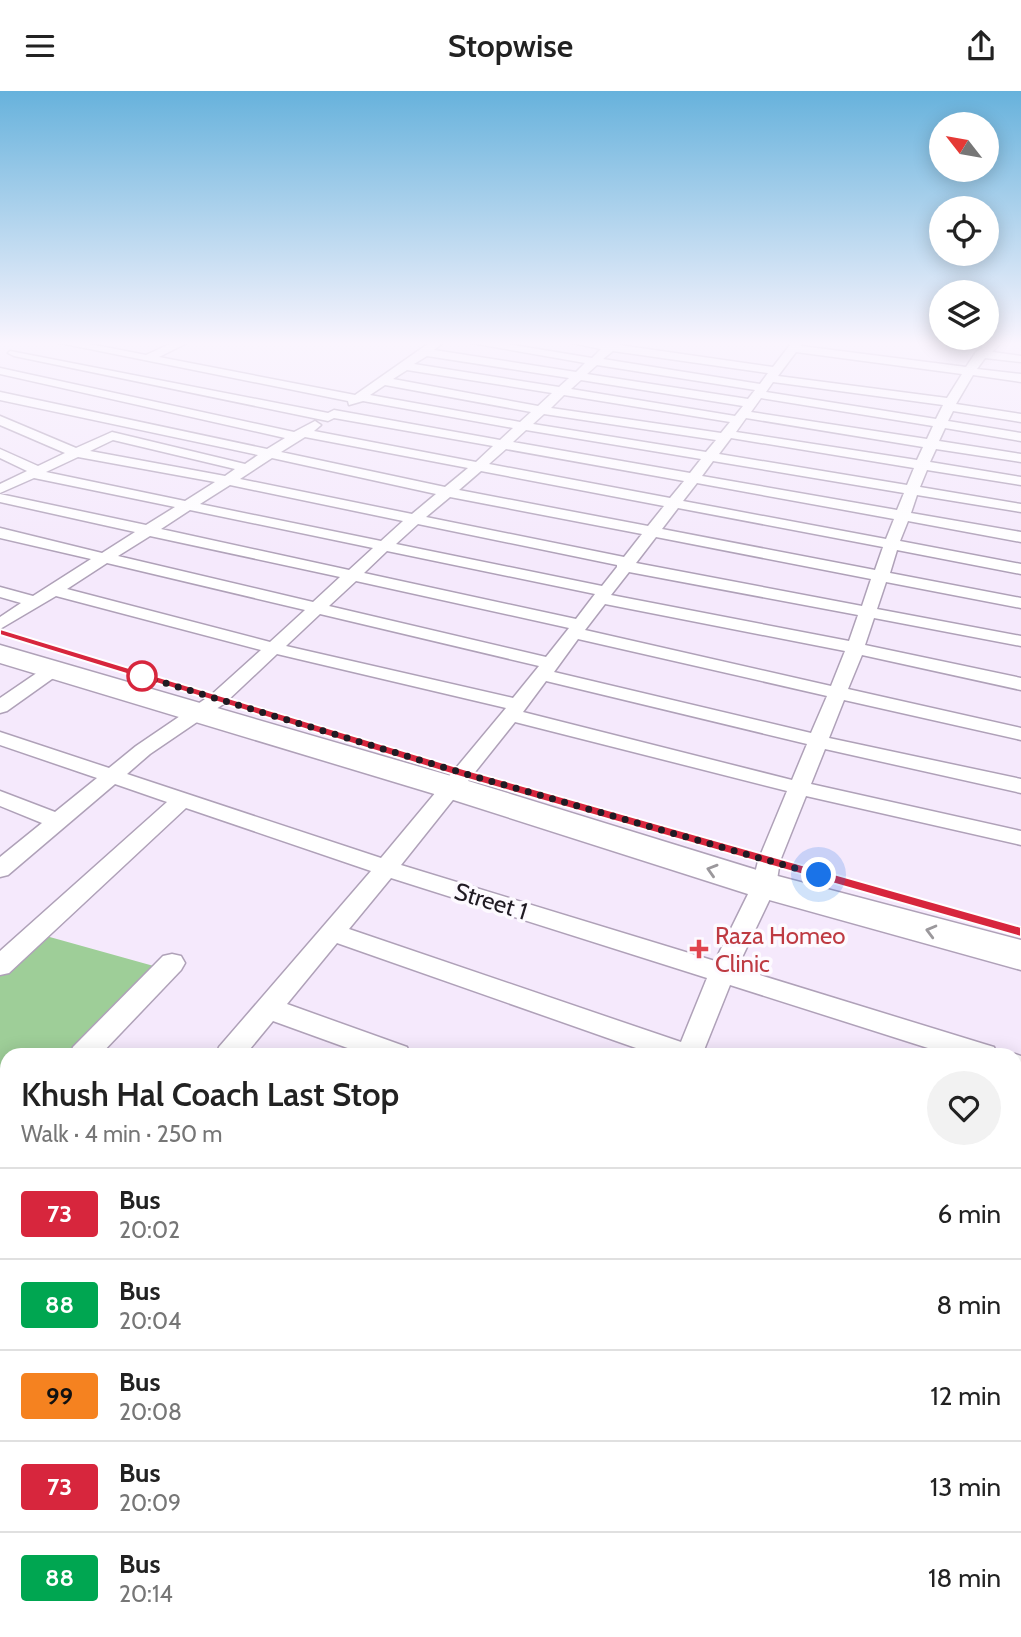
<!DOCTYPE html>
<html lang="en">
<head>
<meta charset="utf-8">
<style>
  body { margin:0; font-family:Cabin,sans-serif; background:#f2f2f2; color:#222; height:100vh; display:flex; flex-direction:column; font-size:26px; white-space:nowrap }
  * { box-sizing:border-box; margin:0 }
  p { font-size:23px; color:#767676 }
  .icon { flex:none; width:38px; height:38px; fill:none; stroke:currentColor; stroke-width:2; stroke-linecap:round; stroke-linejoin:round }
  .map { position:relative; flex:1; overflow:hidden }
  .drawer { position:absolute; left:0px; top:957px; width:1022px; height:590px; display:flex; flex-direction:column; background:#fff; border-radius:21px 21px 0 0; box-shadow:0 4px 18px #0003 }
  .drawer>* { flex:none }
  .badge { padding:0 14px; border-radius:5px; font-size:24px; line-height:46px }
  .needle { width:46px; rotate:301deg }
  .tools { position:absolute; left:929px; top:21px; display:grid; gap:14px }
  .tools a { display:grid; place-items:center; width:70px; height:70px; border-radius:50%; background:#fff; box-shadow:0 4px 18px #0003; font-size:35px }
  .you { position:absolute; width:35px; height:35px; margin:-18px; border:5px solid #fff; border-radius:50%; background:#1a73e8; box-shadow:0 0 0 10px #1a73e833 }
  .map>.badge { position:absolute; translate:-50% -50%; box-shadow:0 0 0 4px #fff }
  .round { display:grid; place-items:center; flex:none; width:74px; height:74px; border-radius:37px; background:#f2f2f2 }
  .head { display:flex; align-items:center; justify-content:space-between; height:119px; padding:0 21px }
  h1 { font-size:33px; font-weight:600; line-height:52px }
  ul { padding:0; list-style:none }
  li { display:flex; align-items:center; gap:21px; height:91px; padding:0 21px; border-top:2px solid #e0e0e0 }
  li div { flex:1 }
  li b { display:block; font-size:26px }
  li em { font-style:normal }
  li .badge { min-width:77px; font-weight:700; text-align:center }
  header { display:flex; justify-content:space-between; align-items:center; height:91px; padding:0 21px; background:#fff; font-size:32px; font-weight:600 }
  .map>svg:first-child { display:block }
  .green { fill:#9ece98 }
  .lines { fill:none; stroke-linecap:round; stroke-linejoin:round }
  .minor-casing { stroke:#afa1b8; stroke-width:3 }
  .primary-casing { stroke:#afa1b8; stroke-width:3 }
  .minor { fill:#fff; fill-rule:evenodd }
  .primary { fill:#fff; fill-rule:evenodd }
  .oneway { stroke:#9b989c }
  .line { fill:#d7263d; stroke:#fff; stroke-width:2 }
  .walk { stroke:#201b23; stroke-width:7; stroke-dasharray:0 12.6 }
  .stop-dot { fill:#fff; stroke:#d7263d; stroke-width:3.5 }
  .health-dot { fill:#e0444e; stroke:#fdfaff; stroke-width:2.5 }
  .labels { text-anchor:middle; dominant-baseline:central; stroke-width:7; stroke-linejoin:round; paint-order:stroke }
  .street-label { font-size:24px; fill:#201b23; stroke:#fdfaff }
  .health-label { font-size:24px; fill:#be3a42; stroke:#fdfaff; text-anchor:start }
</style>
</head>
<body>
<header><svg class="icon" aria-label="menu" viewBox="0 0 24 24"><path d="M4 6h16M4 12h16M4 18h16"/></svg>Stopwise<svg class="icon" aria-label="share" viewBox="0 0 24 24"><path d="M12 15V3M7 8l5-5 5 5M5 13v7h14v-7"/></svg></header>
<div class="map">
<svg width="1021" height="1546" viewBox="0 0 1021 1546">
  <rect width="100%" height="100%" fill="#f5e9fc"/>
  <!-- green -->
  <path class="green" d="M 39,843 L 168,879 L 85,964 L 7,964 L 7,1043 L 0,1050 L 0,880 Z"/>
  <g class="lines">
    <!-- minor casing -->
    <g class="minor-casing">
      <g id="minor">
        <path d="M 50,250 L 74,250 L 146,264 L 176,250 L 191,250 L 159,266 L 355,304 L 432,250 L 445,250 L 434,259 L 576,281 L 585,272 L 460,250 L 489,250 L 592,267 L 601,258 L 563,250 L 622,250 L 619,254 L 773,276 L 793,250 L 804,250 L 801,255 L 966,276 L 976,261 L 984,256 L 957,250 L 1003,250 L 992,261 L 1021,265 L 1021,271 L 985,267 L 977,278 L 1021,283 L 1021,291 L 973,284 L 956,313 L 1021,323 L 1021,331 L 953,320 L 948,330 L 1021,342 L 1021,350 L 945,337 L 939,350 L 1021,363 L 1021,371 L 936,358 L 930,371 L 1021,386 L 1021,394 L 927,379 L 920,396 L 1021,413 L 1021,421 L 917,404 L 911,422 L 1021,441 L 1021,451 L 908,430 L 900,450 L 1021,473 L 1021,483 L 897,459 L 890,482 L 1021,507 L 1021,517 L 886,491 L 877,518 L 1021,545 L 1021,555 L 874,527 L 865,554 L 1021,587 L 1021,599 L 862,564 L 848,598 L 1021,637 L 1021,649 L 844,609 L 829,647 L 1021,688 L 1021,702 L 825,658 L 811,693 L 1021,740 L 1021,754 L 806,705 L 780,770 L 776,795 L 737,877 L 984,953 L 994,956 L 997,964 L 950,964 L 730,894 L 702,964 L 656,964 L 337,852 L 287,913 L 407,956 L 410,964 L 367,964 L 273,930 L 245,964 L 216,964 L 219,956 L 371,780 L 186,717 L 9,882 L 0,884 L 0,860 L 167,711 L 115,693 L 8,784 L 0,786 L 0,766 L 42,732 L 0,715 L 0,700 L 55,721 L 97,687 L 0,654 L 0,641 L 109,677 L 136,655 L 211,604 L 261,559 L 56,505 L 0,538 L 0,526 L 21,512 L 0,506 L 0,496 L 33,505 L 91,468 L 0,447 L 0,437 L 102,462 L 135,441 L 0,411 L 0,403 L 146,434 L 175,416 L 34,387 L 0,402 L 0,393 L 27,380 L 0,367 L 0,358 L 38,375 L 65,362 L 0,334 L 0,325 L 76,357 L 112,341 L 245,373 L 258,364 L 0,309 L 0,301 L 267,358 L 285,347 L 0,283 L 0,277 L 294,341 L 315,330 L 321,334 L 314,340 L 476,371 L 493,355 L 334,327 L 328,330 L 14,265 L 8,262 L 10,260 L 328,322 L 334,319 L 500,349 L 513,337 L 363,310 L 349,314 L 348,310 ZM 613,260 L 768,282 L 760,293 L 603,268 ZM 796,261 L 962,283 L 947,307 L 778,285 ZM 427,265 L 569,287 L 559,296 L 414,273 ZM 597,274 L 755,299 L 748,308 L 587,283 ZM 407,279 L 552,302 L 538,315 L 393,288 ZM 581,289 L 743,315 L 735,325 L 571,298 ZM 773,291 L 943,314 L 936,328 L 766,301 ZM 385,294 L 531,321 L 520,331 L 370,304 ZM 564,304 L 730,331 L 721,342 L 551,317 ZM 761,307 L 933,335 L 927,348 L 751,321 ZM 544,323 L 716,349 L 706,361 L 533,333 ZM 746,327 L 923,356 L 917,369 L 736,341 ZM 526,339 L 701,368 L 690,382 L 513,351 ZM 305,346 L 468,377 L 445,396 L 281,361 ZM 731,347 L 914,377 L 907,394 L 719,363 ZM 113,349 L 235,378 L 225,385 L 90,360 ZM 506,358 L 684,390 L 670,407 L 489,373 ZM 78,366 L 215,391 L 185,410 L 46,381 ZM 272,367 L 436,403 L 412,423 L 240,388 ZM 713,370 L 904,402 L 897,419 L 702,385 ZM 481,380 L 664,415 L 648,435 L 459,399 ZM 697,392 L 894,428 L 886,448 L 683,410 ZM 230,394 L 403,430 L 381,450 L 200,413 ZM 450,406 L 642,443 L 624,466 L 426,426 ZM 678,417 L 883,456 L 875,479 L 662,438 ZM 190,419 L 373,457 L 349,479 L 161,438 ZM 418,433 L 617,474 L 617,476 L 602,495 L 396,453 ZM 150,445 L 340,486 L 313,511 L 118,465 ZM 656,446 L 871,488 L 862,515 L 636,472 ZM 387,460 L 595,503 L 576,528 L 364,482 ZM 107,472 L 305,519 L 270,551 L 67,498 ZM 629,481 L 858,524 L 849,550 L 611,504 ZM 356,490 L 569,537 L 546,566 L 329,515 ZM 605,513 L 845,560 L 831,595 L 585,539 ZM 320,523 L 539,575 L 513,607 L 286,555 ZM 578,548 L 827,605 L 811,642 L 554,581 ZM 277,563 L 506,617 L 381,767 L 127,683 L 150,663 L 225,612 ZM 546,590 L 807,653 L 792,689 L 523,621 ZM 515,631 L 787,700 L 758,770 L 752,795 L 715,870 L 401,774 ZM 391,787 L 707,887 L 681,951 L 349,838 Z"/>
        <path d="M 53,574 L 62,579 L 59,583 L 7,620 L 0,622 L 0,607 L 47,575 Z"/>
        <path d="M 172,863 L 181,865 L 185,872 L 181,879 L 100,964 L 70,964 L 73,956 L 163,865 Z"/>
        <path d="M 1015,963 L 1021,965 L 1021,987 L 1015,985 L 1015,964 L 1011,964 Z"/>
        <path d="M 7,1030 L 7,1060 L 0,1063 L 0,1033 Z"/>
        <path d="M 1015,1065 L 1021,1067 L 1021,1093 L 1015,1091 Z"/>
        <path d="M 0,1110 L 7,1113 L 7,1143 L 0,1141 Z"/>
        <path d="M 1015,1171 L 1021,1173 L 1021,1205 L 1015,1203 Z"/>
        <path d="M 7,1220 L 7,1259 L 0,1262 L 0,1223 Z"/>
        <path d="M 1015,1305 L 1021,1307 L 1021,1343 L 1015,1341 Z"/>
        <path d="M 0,1322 L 7,1325 L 7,1362 L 0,1359 Z"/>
        <path d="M 1015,1456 L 1021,1458 L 1021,1496 L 1015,1494 Z"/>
        <path d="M 308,1540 L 356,1540 L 358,1546 L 310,1546 Z"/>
        <path d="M 419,1540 L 459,1540 L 457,1546 L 417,1546 Z"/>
        <path d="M 691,1540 L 741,1540 L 743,1546 L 693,1546 Z"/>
      </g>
    </g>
    <!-- primary casing -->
    <g class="primary-casing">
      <path id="primary" d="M 0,554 L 465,689 L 770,783 L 1021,849 L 1021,879 L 751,804 L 441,705 L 0,572 Z"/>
    </g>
    <!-- minor -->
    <use href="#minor" class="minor"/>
    <!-- primary -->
    <use href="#primary" class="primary"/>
  </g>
  <!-- one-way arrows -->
  <defs><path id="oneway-chevron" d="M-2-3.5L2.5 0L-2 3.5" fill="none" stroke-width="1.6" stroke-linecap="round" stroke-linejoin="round" transform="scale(1.75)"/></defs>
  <g class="oneway">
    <use href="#oneway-chevron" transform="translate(712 779) rotate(-163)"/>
    <use href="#oneway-chevron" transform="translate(931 840) rotate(-165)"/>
  </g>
  <!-- sky -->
  <linearGradient id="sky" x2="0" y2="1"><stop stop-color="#67b2dc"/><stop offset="0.54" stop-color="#faf5fe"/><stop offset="1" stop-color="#faf5fe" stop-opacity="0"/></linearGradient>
  <rect width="1021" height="467" fill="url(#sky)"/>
  <!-- line -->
  <path class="line" d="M 0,538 L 470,680 L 1021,836 L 1021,846 L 461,686 L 0,544 Z"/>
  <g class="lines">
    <!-- walk -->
    <path class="walk" d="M 142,585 L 466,683 L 819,784"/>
  </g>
  <!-- markers -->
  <circle class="stop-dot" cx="142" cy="585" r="14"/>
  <path class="health-dot" d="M695.5 847.5h7v7h7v7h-7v7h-7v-7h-7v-7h7z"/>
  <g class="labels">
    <!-- street labels -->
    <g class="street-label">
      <text transform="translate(491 810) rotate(17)">Street 1</text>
    </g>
    <!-- health labels -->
    <g class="health-label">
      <text x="715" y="844">Raza Homeo<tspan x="715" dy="28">Clinic</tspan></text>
    </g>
  </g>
</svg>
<div class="tools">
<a><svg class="needle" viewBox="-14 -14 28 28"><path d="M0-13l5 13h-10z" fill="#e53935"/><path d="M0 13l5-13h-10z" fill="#767676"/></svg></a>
<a><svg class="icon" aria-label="locate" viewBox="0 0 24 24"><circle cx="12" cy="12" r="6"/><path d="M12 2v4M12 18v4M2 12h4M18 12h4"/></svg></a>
<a><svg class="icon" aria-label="layers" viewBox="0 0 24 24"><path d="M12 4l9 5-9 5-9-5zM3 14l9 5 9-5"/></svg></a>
</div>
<div class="you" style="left:819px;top:784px"></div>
<section class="drawer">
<div class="head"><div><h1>Khush Hal Coach Last Stop</h1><p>Walk · 4 min · 250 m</p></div><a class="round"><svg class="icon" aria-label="heart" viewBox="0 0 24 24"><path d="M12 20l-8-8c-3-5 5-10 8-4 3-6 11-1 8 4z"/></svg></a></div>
<ul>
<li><span class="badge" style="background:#d7263d;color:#fff">73</span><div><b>Bus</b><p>20:02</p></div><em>6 min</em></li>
<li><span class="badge" style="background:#00a651;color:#fff">88</span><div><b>Bus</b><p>20:04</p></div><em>8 min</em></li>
<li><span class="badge" style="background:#f58220;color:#111">99</span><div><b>Bus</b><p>20:08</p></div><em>12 min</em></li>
<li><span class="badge" style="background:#d7263d;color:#fff">73</span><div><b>Bus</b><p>20:09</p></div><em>13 min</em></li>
<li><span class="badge" style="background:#00a651;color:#fff">88</span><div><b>Bus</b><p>20:14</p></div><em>18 min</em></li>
</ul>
</section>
</div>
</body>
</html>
